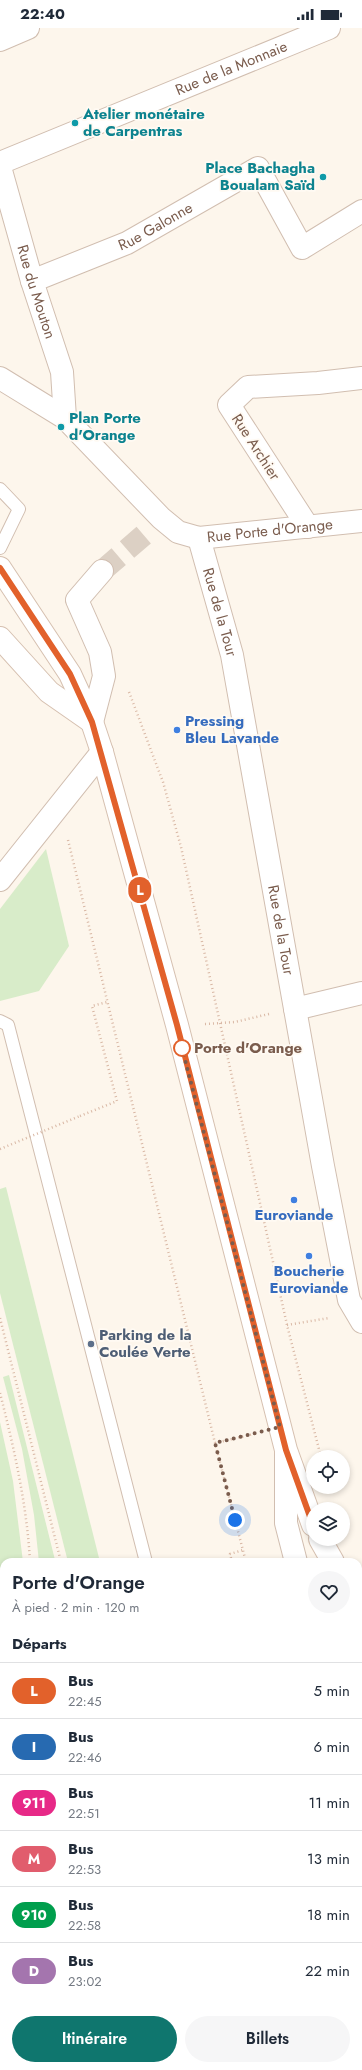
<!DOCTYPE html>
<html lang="fr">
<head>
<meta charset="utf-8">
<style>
  body { margin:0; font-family:Jost,sans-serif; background:#f6f6f7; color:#1f2937; height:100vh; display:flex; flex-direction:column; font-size:15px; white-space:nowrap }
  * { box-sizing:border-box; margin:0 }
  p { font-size:13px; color:#747a83 }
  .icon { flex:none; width:22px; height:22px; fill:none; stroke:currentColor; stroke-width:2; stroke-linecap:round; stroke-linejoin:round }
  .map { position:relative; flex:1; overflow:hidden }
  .details { position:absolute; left:0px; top:1530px; width:362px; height:512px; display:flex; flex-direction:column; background:#fff; border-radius:12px 12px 0 0; box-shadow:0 2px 6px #0003 }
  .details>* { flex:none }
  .badge { padding:0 8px; border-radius:13px; font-size:14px; line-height:26px }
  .tools { position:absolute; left:306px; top:1422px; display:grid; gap:8px }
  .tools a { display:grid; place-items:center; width:44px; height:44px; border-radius:50%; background:#fff; box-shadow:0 2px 6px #0003; font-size:20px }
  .you { position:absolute; width:20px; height:20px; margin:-10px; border:3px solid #fff; border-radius:50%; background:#1a73e8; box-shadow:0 0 0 6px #1a73e833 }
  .map>.badge { position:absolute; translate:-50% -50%; box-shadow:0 0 0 2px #fff }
  h2 { padding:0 12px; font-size:15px; line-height:36px }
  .round { display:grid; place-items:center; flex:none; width:42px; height:42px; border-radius:21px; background:#f6f6f7 }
  .summary { display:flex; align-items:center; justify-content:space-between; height:68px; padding:0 12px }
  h1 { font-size:19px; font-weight:600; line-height:30px }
  .primary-button { display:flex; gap:8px; margin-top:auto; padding:8px 12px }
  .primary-button a { flex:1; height:46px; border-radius:24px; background:#0f766e; color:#fff; font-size:16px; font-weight:600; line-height:46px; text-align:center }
  .primary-button a+a { background:#f6f6f7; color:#1f2937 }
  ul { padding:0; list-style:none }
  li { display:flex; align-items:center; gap:12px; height:56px; padding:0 12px; border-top:1px solid #e0e1e3 }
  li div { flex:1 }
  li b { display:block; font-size:15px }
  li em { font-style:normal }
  li .badge { min-width:44px; font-weight:700; text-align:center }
  .status { display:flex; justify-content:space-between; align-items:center; height:28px; padding:0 20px; background:#fff; direction:ltr }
  .status svg { height:11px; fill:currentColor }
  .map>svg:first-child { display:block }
  .green { fill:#d8ecc9 }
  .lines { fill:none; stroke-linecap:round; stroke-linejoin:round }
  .minor-tunnel { stroke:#dcd0c4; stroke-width:22; stroke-dasharray:22 11; stroke-linecap:butt }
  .service-casing { stroke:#d1beb0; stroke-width:14 }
  .minor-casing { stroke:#d1beb0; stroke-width:24 }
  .secondary-casing { stroke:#d6c0b0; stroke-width:24 }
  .path { stroke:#d9b8a5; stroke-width:2.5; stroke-dasharray:1 3; stroke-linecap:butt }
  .service { stroke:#fff; stroke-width:12 }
  .minor { stroke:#fff; stroke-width:22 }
  .secondary { stroke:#fff; stroke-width:22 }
  .path-bridge { stroke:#d9b8a5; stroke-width:2.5; stroke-dasharray:1 3; stroke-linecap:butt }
  .line-casing { stroke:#fff; stroke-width:9 }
  .line { stroke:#e2612b; stroke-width:6 }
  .walk { stroke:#7a5c4d; stroke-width:4; stroke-dasharray:0 7.2 }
  .culture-dot { fill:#0f9aa8; stroke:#fffaf3; stroke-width:1.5 }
  .shop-dot { fill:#3f7fe0; stroke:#fffaf3; stroke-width:1.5 }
  .stop-dot { fill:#fff; stroke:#e2612b; stroke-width:2 }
  .service-dot { fill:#5c6f8a; stroke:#fffaf3; stroke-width:1.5 }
  .labels { text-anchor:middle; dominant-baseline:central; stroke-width:3.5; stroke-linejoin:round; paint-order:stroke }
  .street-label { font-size:15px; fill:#7a5c4d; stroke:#fffaf3 }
  .culture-label { font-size:15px; font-weight:bold; fill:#0d838f; stroke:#fffaf3; text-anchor:start }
  .shop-label { font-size:15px; font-weight:bold; fill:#366cbe; stroke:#fffaf3 }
  .stop-label { font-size:15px; font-weight:bold; fill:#7a5c4d; stroke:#fffaf3; text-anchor:start }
  .service-label { font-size:15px; font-weight:bold; fill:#4e5e75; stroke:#fffaf3; text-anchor:start }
</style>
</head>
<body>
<div class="status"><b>22:40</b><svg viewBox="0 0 49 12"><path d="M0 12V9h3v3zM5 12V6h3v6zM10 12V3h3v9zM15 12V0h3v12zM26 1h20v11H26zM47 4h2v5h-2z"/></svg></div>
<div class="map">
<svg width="362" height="2042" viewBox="0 0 362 2042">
  <rect width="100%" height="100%" fill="#fdf6ec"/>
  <!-- green -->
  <g class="green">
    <path d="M 46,821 L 69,918 L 39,963 L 0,973 L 0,881 Z"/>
    <path d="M 6,1159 L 100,1534 L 68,1534 L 0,1265 L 0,1161 Z"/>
    <path d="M 9,1347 L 55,1532 L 55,1534 L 39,1534 L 34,1487 L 22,1421 L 3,1349 Z"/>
    <path d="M 0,1394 L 13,1453 L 23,1534 L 4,1534 L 4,1784 L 0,1779 Z"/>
  </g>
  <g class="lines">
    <!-- minor-tunnel -->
    <path class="minor-tunnel" d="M 102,543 L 152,500"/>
    <!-- service casing -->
    <g class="service-casing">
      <g id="service">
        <path d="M 0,461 L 19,481 L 0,520"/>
        <path d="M 0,993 L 8,997 L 146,1534"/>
        <path d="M 38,2038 L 39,2042"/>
        <path d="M 150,2038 L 151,2042"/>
      </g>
    </g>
    <!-- minor casing -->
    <g class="minor-casing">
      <g id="minor">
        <path d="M 0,12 L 28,0"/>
        <path id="s1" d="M 0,135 L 329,0"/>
        <path id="s2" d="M 0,139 L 32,253 L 62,344 L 65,390"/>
        <path id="s3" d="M 32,253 L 127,215 L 258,140 L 302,220 L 362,183"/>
        <path id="s4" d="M 0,350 L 65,390 L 161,490 L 178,504 L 199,510 L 362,493"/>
        <path d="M 308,499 L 229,377 L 248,359 L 318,355 L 362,350"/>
        <path id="s5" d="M 199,510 L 232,627 L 323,1138 L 349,1272 L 362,1294"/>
        <path d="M 92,694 L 104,648 L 100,624 L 77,572 L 102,543"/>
        <path d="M 0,852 L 102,724"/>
        <path d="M 295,981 L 362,965"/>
        <path d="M 286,1425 L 286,1495 L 296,1534"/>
        <path d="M 358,1663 L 362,1663"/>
        <path d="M 358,1775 L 362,1785"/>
        <path d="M 0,1818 L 4,1821"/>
        <path d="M 284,2038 L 289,2042"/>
      </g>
    </g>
    <!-- secondary casing -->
    <g class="secondary-casing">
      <g id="secondary">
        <path d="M 0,540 L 70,646 L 92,694 L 102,724 L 177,997 L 286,1422 L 313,1497"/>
        <path d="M 0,610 L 49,664 L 92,694"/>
        <path d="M 320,1511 L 333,1534"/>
        <path d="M 358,1568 L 362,1571"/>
      </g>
    </g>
    <!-- path -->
    <g class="path">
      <path d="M 129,664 L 163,754 L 181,819 L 287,1297 L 321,1429"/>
      <path d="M 68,812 L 215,1415 L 246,1534"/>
      <path d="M 205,996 L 235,994 L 269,986"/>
      <path d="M 80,1088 L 117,1073 L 92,978 L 107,974"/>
      <path d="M 0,1290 L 61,1534"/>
      <path d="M 287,1297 L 329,1290"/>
      <path d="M 0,1365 C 14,1420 27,1477 30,1534"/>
      <path d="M 215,1415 L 254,1406"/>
      <path d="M 232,1534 L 230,1526 L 243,1522"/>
      <path d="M 0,1787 L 4,1792"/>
      <path d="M 358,1845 L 362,1844"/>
      <path d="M 0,1918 L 4,1901"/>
      <path d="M 92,2038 L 93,2042"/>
      <path d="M 100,2038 L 101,2042"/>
      <path d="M 356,2038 L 357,2042"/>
      <path d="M 330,2042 L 331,2038"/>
    </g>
    <!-- service -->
    <use href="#service" class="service"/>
    <!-- minor -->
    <use href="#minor" class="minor"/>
    <!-- secondary -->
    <use href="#secondary" class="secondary"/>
    <!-- path-bridge -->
    <path class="path-bridge" d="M 0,1121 L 80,1088"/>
  </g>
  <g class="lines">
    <!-- line casing -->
    <g class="line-casing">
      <path id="line" d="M 0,540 L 70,646 L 92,694 L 177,997 L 286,1422 L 313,1497"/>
    </g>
    <!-- line -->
    <use href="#line" class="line"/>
    <!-- walk -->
    <path class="walk" d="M 182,1020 L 280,1399 L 215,1415 L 235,1492"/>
  </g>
  <!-- markers -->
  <g class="culture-dot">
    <circle cx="75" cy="95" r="4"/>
    <circle cx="323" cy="149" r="4"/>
    <circle cx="61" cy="399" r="4"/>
  </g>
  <g class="shop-dot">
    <circle cx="177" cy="702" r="4"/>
    <circle cx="294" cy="1172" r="4"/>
    <circle cx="309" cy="1228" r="4"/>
  </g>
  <circle class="stop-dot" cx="182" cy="1020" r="8"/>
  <circle class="service-dot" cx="91" cy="1316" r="4"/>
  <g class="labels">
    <!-- street labels -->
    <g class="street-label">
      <text stroke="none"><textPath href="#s1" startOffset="250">Rue de la Monnaie</textPath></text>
      <text stroke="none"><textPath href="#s3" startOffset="135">Rue Galonne</textPath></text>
      <text stroke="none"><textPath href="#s2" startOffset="130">Rue du Mouton</textPath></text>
      <text transform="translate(256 419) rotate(57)">Rue Archier</text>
      <text stroke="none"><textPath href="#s4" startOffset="330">Rue Porte d'Orange</textPath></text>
      <text stroke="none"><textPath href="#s5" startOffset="77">Rue de la Tour</textPath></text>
      <text stroke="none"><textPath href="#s5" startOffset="401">Rue de la Tour</textPath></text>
    </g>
    <!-- culture labels -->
    <g class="culture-label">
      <text x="83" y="86">Atelier monétaire<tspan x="83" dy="17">de Carpentras</tspan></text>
      <text x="315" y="140" text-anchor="end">Place Bachagha<tspan x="315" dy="17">Boualam Saïd</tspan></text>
      <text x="69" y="390">Plan Porte<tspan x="69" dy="17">d'Orange</tspan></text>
    </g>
    <!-- shop labels -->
    <g class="shop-label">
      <text x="185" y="693" text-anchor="start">Pressing<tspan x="185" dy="17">Bleu Lavande</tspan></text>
      <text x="294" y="1187">Euroviande</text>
      <text x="309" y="1243">Boucherie<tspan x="309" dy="17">Euroviande</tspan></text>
    </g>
    <!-- stop labels -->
    <g class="stop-label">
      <text x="194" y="1020">Porte d'Orange</text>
    </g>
    <!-- service labels -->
    <g class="service-label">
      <text x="99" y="1307">Parking de la<tspan x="99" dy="17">Coulée Verte</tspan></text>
    </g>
  </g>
</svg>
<div class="tools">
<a><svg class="icon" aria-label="locate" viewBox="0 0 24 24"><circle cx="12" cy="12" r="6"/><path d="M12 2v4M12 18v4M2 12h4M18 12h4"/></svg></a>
<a><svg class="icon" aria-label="layers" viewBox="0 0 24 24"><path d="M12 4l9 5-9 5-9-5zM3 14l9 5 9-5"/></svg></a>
</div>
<div class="you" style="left:235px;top:1492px"></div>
<b class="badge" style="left:140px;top:862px;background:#e2612b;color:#fff">L</b>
<section class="details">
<div class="summary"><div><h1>Porte d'Orange</h1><p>À pied · 2 min · 120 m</p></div><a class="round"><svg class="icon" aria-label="heart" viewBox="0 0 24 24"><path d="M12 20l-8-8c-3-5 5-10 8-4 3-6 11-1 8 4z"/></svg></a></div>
<h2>Départs</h2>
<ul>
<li><span class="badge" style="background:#e2612b;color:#fff">L</span><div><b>Bus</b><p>22:45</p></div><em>5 min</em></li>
<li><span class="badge" style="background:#276ab1;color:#fff">I</span><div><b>Bus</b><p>22:46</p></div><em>6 min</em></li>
<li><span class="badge" style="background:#e72987;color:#fff">911</span><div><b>Bus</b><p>22:51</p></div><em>11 min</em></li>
<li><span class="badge" style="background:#e15d6d;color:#fff">M</span><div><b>Bus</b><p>22:53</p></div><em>13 min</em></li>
<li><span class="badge" style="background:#009e4d;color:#fff">910</span><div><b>Bus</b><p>22:58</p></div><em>18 min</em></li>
<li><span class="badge" style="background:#a475ae;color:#fff">D</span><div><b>Bus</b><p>23:02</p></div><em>22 min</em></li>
</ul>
<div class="primary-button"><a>Itinéraire</a><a>Billets</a></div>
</section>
</div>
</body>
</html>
